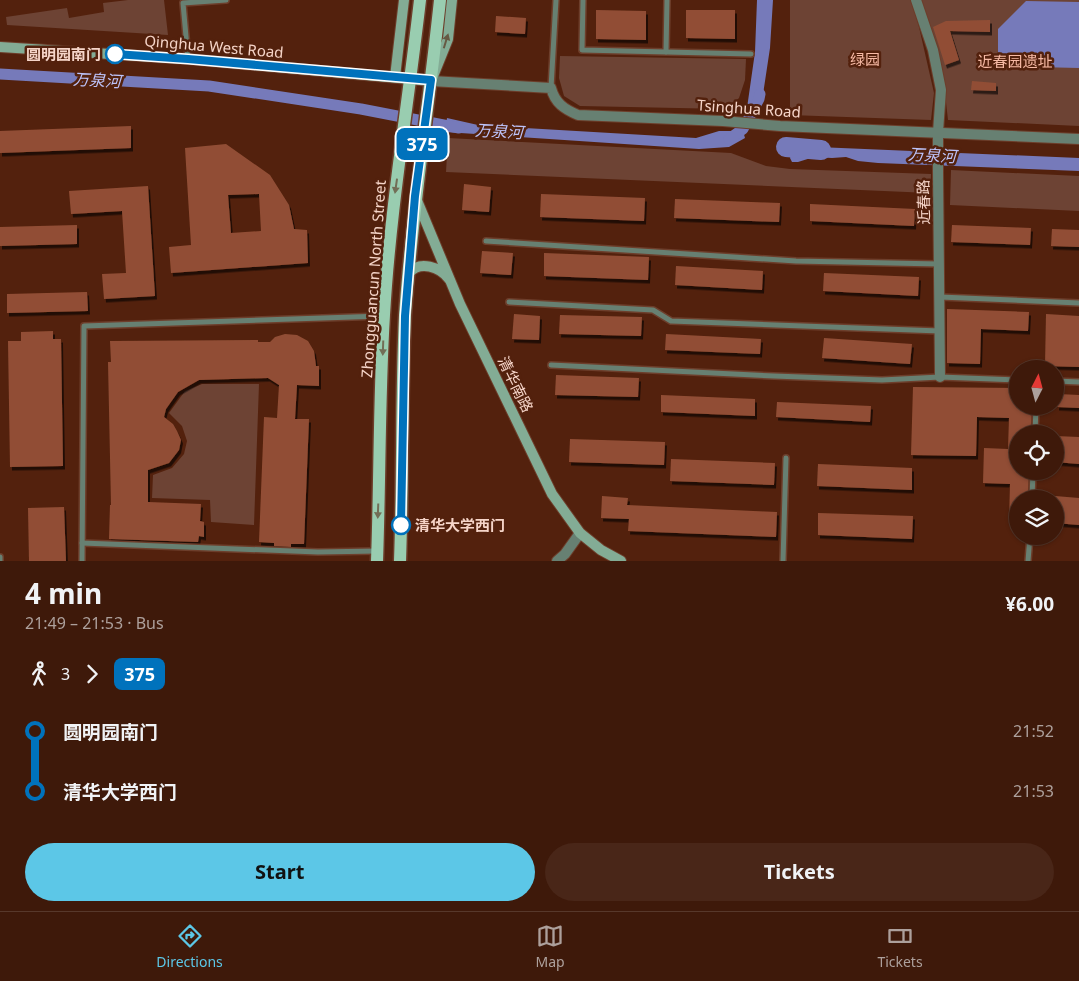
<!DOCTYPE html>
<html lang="en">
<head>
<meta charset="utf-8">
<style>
  body { margin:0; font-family:"Noto Sans","Noto Sans SC",sans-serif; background:#492618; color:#f1f3f6; height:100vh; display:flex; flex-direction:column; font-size:19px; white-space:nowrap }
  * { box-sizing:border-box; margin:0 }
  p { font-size:16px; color:#ada09c }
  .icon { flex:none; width:28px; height:28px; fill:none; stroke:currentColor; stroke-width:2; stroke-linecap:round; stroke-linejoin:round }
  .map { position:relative; height:561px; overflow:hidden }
  .sheet { display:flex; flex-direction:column; background:#3e190a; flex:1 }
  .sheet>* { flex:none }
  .badge { padding:0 10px; border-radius:8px; font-size:18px; line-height:32px }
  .needle { width:32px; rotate:6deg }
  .tools { position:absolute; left:1009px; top:360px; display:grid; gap:10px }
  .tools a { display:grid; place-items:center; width:55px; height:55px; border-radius:50%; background:#3e190a; box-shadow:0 1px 4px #0004,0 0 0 1px #57382b; font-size:25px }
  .map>.badge { position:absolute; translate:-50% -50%; box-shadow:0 0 0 2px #fff }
  .legs { display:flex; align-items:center; gap:8px; height:55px; padding:0 25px; font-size:16px }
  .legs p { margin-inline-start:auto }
  .headline { display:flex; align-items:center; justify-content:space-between; height:85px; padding:0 25px }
  h1 { font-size:28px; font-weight:700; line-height:38px }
  .primary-button { display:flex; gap:10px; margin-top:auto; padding:10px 25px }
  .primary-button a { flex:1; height:58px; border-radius:30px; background:#5cc7e7; color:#111; font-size:20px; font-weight:700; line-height:58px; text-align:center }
  .primary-button a+a { background:#492618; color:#f1f3f6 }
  ul { padding:0 25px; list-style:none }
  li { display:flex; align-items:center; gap:18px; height:60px; font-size:19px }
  li i { display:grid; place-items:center; width:8px; height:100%; margin:0 6px; background:currentColor }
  li i::after { content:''; width:12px; height:12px; margin:-6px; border:4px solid; border-radius:50%; background:#3e190a }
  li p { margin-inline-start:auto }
  li:first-child i { background:linear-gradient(#0000 50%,currentColor 0) }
  li:last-child i { background:linear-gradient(currentColor 50%,#0000 0) }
  .dock { display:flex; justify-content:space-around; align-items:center; height:70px; border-top:1px solid #57382b; background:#3e190a; font-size:14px; color:#ada09c }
  .dock a { display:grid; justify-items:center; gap:2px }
  .dock .active { color:#5cc7e7 }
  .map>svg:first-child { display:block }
  .green { fill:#6d4334 }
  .water { fill:#767aba }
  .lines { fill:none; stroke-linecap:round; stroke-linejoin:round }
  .canal { stroke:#767aba; stroke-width:11 }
  .river { stroke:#767aba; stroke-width:20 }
  .building { fill:#914e35; fill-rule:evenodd; filter:url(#shadow) }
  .lane-casing { stroke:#6d3e2b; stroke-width:8 }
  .street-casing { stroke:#6d3e2b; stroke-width:12 }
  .secondary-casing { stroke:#6d3e2b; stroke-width:12 }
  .primary-casing { stroke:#6d3e2b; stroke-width:15 }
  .lane { stroke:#678072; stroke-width:5 }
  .street { stroke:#678072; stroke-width:10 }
  .secondary { stroke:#83ac95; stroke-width:10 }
  .primary { stroke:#99cdb0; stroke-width:12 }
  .oneway { fill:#665943 }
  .oneway2 { fill:#726e56 }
  .line-1-casing { stroke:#fff; stroke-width:11 }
  .line-1 { stroke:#0072bc; stroke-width:8 }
  .stop-1-dot { fill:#fff; stroke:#0072bc; stroke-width:2.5 }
  .labels { text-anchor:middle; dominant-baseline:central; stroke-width:5; stroke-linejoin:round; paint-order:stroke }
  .street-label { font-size:15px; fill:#f6d5c9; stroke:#53210d }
  .stop-label { font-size:15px; font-weight:bold; fill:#f6d5c9; stroke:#53210d; text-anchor:end }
  .park-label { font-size:15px; fill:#f7baa5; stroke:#53210d }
  .water-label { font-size:16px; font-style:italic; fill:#bdc3f9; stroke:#53210d }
</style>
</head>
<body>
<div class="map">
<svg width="1079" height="561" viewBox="0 0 1079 561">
  <defs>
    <filter id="shadow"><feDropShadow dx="2" dy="3.5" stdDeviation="0" flood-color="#0009"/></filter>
  </defs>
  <rect width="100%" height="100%" fill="#53210d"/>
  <!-- green -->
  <g class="green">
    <path d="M 128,0 L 164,0 L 168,35 L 7,25 L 6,17 L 67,8 L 69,18 L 104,12 L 103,3 Z"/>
    <path d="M 790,0 L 911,0 L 919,27 L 934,93 L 931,120 L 790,115 Z"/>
    <path d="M 921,0 L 1079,0 L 1079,126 L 948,120 L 942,67 Z"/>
    <path d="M 560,56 L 746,59 L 745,80 L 739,98 L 727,109 L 580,106 L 564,96 L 559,78 Z"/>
    <path d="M 448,138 L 731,153 L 766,166 L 790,169 L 931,174 L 930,193 L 446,172 Z"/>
    <path d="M 951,170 L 1079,176 L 1079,211 L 950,205 Z"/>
    <path d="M 202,384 L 259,384 L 254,525 L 211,522 L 210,500 L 152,498 L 153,475 L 172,468 L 184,454 L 187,441 L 182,426 L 169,413 L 185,391 Z"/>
  </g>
  <!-- water -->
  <g class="water">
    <path d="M 757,0 L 773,0 L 770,48 L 762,101 L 758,109 L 747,108 L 755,52 Z"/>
    <path d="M 1026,1 L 1079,2 L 1079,68 L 998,66 L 998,29 Z"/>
    <path d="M 447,118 L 478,125 L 506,127 L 696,138 L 719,131 L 743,131 L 745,138 L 729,147 L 699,149 L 445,132 Z"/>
    <path d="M 794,146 L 1079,158 L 1079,171 L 878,163 L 858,161 L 846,157 L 832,158 L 814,157 L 798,162 L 792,162 L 790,158 Z"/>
  </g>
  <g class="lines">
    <!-- canal -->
    <g class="canal">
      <path d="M 0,74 L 209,86 L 361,109 L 459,128"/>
      <path d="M 729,139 L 743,129 L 759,99 L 760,94"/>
    </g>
    <!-- river -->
    <path class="river" d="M 786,147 L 821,150"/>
  </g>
  <!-- building -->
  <g class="building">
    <path d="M 596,10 L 646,11 L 646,40 L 596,39 Z"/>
    <path d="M 686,10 L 735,10 L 735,39 L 686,38 Z"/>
    <path d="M 496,16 L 526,18 L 525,34 L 495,32 Z"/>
    <path d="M 990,20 L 990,32 L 950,31 L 959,60 L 945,65 L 933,27 L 946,21 Z"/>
    <path d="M 972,81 L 996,83 L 996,91 L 971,90 Z"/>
    <path d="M 131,126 L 131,148 L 0,153 L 0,131 Z"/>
    <path d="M 226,144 L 270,175 L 289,205 L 294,229 L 307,230 L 308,263 L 171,273 L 169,247 L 191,245 L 185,148 ZM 259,194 L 261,231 L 231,233 L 228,195 Z"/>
    <path d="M 464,184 L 491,187 L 489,212 L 462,210 Z"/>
    <path d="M 148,186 L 155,296 L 104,299 L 102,274 L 126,273 L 122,211 L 71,214 L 69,191 Z"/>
    <path d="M 541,194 L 645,198 L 644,221 L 540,217 Z"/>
    <path d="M 675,199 L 780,203 L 779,222 L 674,218 Z"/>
    <path d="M 810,204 L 915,209 L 914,226 L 810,221 Z"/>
    <path d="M 77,225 L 77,244 L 0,246 L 0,227 Z"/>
    <path d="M 952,225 L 1031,228 L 1030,245 L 951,242 Z"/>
    <path d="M 1052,229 L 1079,230 L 1079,247 L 1051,246 Z"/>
    <path d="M 482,251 L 513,253 L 511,275 L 480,273 Z"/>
    <path d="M 544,253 L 649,257 L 648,280 L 544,276 Z"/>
    <path d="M 676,266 L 763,271 L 762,290 L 675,285 Z"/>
    <path d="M 824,273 L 919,277 L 918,296 L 823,291 Z"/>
    <path d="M 87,292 L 88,311 L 7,313 L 7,294 Z"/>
    <path d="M 947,309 L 1029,312 L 1028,331 L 981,329 L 980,364 L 947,363 Z"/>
    <path d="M 514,314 L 540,316 L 539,340 L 512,339 Z"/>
    <path d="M 1046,314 L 1079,316 L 1079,367 L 1045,366 Z"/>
    <path d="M 560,315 L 642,317 L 641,336 L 559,334 Z"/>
    <path d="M 53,331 L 53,339 L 61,339 L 63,466 L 10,467 L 8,341 L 21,341 L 21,332 Z"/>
    <path d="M 285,334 L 297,335 L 308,341 L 314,351 L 316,366 L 319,366 L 319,386 L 297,385 L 295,419 L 309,419 L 304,544 L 291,544 L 291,547 L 274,546 L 274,543 L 259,542 L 264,417 L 277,418 L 279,385 L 268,378 L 199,380 L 178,392 L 166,409 L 164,417 L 173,424 L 177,431 L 181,440 L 179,450 L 169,463 L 148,470 L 148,502 L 201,504 L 200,521 L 204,522 L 204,537 L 199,536 L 198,542 L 109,539 L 110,505 L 111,505 L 108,362 L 111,362 L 110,341 L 258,340 L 258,342 L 270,342 L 275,337 Z"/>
    <path d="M 666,334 L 761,339 L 760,354 L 665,350 Z"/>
    <path d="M 824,338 L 912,344 L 910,364 L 822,358 Z"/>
    <path d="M 556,375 L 639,378 L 638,397 L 555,395 Z"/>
    <path d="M 913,387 L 1018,388 L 1018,406 L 1032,406 L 1031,434 L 1018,434 L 1018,471 L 1029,471 L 1028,499 L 1018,499 L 1018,521 L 1009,521 L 1010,484 L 983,483 L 984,448 L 1008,449 L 1009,418 L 977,417 L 976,456 L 911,455 Z"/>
    <path d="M 1058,394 L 1079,395 L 1079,408 L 1057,407 Z"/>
    <path d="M 661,395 L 755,399 L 755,416 L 661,412 Z"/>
    <path d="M 777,402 L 871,406 L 870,422 L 776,417 Z"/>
    <path d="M 1055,436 L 1079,437 L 1079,464 L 1055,462 Z"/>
    <path d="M 570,439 L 665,442 L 664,465 L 569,462 Z"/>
    <path d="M 671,459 L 775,463 L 774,485 L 670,481 Z"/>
    <path d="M 818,464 L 912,468 L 912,490 L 817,486 Z"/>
    <path d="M 602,496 L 628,498 L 627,505 L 777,512 L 776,537 L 628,531 L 629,519 L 601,518 Z"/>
    <path d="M 1055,496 L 1079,498 L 1079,525 L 1055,523 Z"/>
    <path d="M 64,507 L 66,561 L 29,561 L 28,508 Z"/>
    <path d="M 818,513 L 913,516 L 912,539 L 818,535 Z"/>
  </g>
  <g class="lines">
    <!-- lane casing -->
    <g class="lane-casing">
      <g id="lane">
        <path d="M 583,0 L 582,50 L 751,54"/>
        <path d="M 666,52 L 667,0"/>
        <path d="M 188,59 L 183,3 L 226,0"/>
        <path d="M 551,88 L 556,0"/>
        <path d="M 486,241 L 796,261 L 939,264"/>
        <path d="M 940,297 L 1079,303"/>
        <path d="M 509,302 L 653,310 L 671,321 L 940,331"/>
        <path d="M 551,365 L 774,376 L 882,380 L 940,377 L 1018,380"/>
        <path d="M 1055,381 L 1079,382"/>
        <path d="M 1035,434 L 1036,406"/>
        <path d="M 1032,499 L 1033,471"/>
        <path d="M 82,543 L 318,552 L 377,551"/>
        <path d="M 0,557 L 0,561"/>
        <path d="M 82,561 L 84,326 L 383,316"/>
        <path d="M 783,561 L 786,458"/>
        <path d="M 1028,561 L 1030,536"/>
      </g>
    </g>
    <!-- street casing -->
    <g class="street-casing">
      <g id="street">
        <path d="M 916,0 L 933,50 L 941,90 L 938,132 L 938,172 L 940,377"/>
        <path d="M 431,81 L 551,88 C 555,103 564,109 578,115 L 723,121 L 780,126 L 1079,139"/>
        <path d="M 557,561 L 565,554 L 580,533"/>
      </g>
    </g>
    <!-- secondary casing -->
    <g class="secondary-casing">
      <g id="secondary">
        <path d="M 0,47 L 188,59 L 431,81 L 448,39 L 452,0"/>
        <path d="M 395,77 L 404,0"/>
        <path d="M 416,198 L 460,304 L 552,494 L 580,533 L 601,550 L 621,561"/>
        <path d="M 409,273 C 420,260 440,267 449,279"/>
      </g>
    </g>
    <!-- primary casing -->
    <g class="primary-casing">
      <g id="primary">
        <path d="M 377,561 C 380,479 379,397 384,315 C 390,210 408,105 420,0"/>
        <path d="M 400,561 C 403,479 401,397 405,315 C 412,210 429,105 440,0"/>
      </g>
    </g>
    <!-- lane -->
    <use href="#lane" class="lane"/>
    <!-- street -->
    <use href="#street" class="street"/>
    <!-- secondary -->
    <use href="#secondary" class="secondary"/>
    <!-- primary -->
    <use href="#primary" class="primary"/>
  </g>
  <!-- one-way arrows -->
  <defs><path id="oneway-solid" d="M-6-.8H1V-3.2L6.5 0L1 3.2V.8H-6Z" transform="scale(1.25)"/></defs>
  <use class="oneway" href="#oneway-solid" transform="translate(446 41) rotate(-73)"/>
  <g class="oneway2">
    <use href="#oneway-solid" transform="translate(396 186) rotate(98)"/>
    <use href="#oneway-solid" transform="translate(383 348) rotate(92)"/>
    <use href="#oneway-solid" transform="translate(378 511) rotate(92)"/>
  </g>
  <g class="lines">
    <!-- line-1 casing -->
    <g class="line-1-casing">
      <path id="line-1" d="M 115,54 L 188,59 L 431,80 L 415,196 L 405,316 L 401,525"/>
    </g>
    <!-- line-1 -->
    <use href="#line-1" class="line-1"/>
  </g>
  <!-- markers -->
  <g class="stop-1-dot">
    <circle cx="115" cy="54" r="9"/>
    <circle cx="401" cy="525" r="9"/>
  </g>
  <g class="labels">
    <!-- street labels -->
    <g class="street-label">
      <text transform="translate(214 46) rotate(5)">Qinghua West Road</text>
      <text transform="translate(749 108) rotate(4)">Tsinghua Road</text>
      <text transform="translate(923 202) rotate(-91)">近春路</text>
      <text transform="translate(373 279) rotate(-86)">Zhongguancun North Street</text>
      <text transform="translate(516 384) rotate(64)">清华南路</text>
    </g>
    <!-- stop labels -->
    <g class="stop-label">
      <text x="101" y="54">圆明园南门</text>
      <text x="415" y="525" text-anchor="start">清华大学西门</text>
    </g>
    <!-- park labels -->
    <g class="park-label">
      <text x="865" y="59">绿园</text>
      <text x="1015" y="61">近春园遗址</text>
    </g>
    <!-- water labels -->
    <g class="water-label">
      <text transform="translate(97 80) rotate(3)">万泉河</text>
      <text transform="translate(499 131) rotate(3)">万泉河</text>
      <text transform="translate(932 155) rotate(3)">万泉河</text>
    </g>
  </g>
</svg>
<div class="tools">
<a><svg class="needle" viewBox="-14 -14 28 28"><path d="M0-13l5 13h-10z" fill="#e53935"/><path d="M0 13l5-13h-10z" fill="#ada09c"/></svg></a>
<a><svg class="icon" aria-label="locate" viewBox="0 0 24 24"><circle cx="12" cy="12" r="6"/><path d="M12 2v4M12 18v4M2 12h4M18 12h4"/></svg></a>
<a><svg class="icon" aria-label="layers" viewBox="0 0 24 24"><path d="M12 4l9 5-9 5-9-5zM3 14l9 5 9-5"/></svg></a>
</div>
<b class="badge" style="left:422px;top:144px;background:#0072bc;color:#fff">375</b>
</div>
<section class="sheet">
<div class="headline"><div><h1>4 min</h1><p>21:49 – 21:53 · Bus</p></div><b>¥6.00</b></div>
<div class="legs"><svg class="icon" aria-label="walk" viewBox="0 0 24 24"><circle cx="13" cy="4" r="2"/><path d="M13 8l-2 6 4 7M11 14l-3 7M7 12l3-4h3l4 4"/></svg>3<svg class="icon" aria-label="forward" viewBox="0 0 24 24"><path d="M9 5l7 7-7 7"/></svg><b class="badge" style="background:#0072bc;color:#fff">375</b></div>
<ul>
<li><i style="color:#0072bc"></i><b>圆明园南门</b><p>21:52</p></li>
<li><i style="color:#0072bc"></i><b>清华大学西门</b><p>21:53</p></li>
</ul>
<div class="primary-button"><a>Start</a><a>Tickets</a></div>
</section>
<nav class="dock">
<a class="active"><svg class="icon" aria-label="directions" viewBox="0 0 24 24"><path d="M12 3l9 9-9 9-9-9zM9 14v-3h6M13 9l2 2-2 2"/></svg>Directions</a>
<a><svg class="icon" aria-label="map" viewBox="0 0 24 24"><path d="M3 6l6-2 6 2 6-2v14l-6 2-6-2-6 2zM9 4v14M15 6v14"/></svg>Map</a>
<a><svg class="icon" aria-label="tickets" viewBox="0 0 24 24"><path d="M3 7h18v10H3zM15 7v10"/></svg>Tickets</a>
</nav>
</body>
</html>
